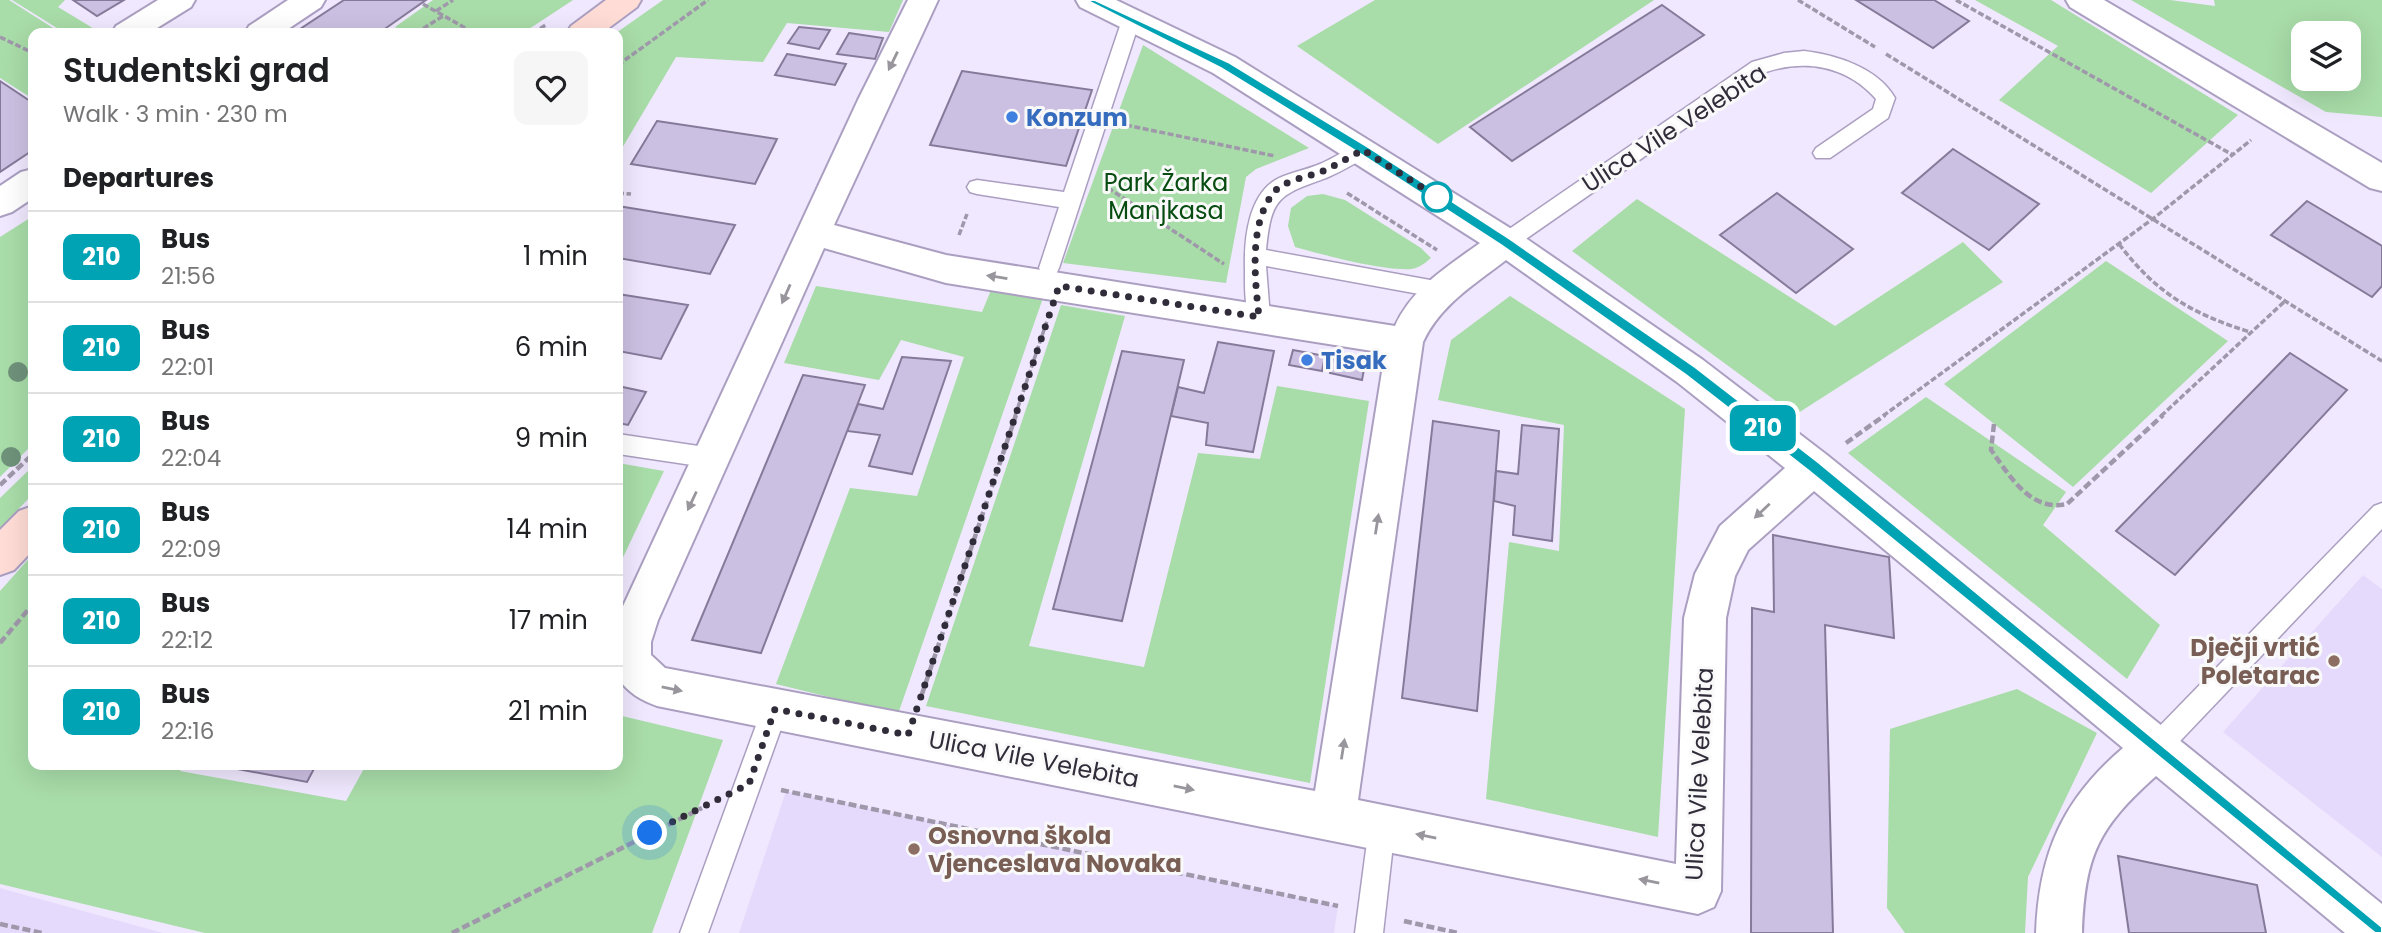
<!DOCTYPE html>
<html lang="en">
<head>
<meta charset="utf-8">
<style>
  body { margin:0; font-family:Poppins,sans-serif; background:#f6f6f6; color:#202124; height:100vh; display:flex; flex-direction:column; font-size:26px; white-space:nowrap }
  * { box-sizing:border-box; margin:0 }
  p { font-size:23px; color:#757577 }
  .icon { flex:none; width:38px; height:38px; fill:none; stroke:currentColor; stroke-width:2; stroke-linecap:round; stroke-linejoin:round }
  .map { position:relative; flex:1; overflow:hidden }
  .side { position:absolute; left:28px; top:28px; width:595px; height:742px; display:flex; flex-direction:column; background:#fff; border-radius:14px; box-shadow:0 7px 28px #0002 }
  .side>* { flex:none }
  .badge { padding:0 14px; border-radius:10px; font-size:24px; line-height:46px }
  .fabs { position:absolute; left:2291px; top:21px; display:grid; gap:14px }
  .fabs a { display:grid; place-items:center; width:70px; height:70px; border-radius:14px; background:#fff; box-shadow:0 7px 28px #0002; font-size:35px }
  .you { position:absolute; width:35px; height:35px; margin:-18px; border:5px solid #fff; border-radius:50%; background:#1a73e8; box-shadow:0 0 0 10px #1a73e833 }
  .map>.badge { position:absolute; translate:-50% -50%; box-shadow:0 0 0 4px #fff }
  h2 { padding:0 35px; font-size:26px; line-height:63px }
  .round { display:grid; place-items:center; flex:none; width:74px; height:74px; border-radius:14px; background:#f6f6f6 }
  .headline { display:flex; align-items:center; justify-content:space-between; height:119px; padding:0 35px }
  h1 { font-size:33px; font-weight:600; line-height:52px }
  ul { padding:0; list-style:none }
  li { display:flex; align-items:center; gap:21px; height:91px; padding:0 35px; border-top:2px solid #e0e0e0 }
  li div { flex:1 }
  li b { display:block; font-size:26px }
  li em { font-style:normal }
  li .badge { min-width:77px; font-weight:700; text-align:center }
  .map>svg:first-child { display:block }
  .built { fill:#e6dafc }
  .green { fill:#a8dca8; fill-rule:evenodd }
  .building { fill:#ccc0e2; stroke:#867a9a; stroke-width:2 }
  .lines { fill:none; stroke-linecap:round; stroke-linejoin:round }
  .lane-casing { stroke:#ab9fc1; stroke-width:3 }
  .street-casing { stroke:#ab9fc1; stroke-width:4 }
  .secondary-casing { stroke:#ab9fc1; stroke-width:4 }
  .path-far1 { stroke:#9f98aa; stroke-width:3.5; stroke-dasharray:6 2.5; stroke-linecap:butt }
  .path { stroke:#9f98aa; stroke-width:4.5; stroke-dasharray:8 3.5; stroke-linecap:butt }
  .lane { fill:#fff; fill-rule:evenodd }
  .street { fill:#fff; fill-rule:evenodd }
  .secondary { fill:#ffdcd6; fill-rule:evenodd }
  .tree { fill:#6f927b }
  .oneway { fill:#98969c }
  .line { fill:#00a3b4; stroke:#fff; stroke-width:2 }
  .walk { stroke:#312c39; stroke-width:7; stroke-dasharray:0 12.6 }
  .shop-dot { fill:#3f7fe0; stroke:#f9f9f9; stroke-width:2.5 }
  .stop-dot { fill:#fff; stroke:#00a3b4; stroke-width:3.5 }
  .education-dot { fill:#8d6e63; stroke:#f9f9f9; stroke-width:2.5 }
  .labels { text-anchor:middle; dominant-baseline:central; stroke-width:6; stroke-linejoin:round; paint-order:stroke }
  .shop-label { font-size:24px; font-weight:bold; fill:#366cbe; stroke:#f9f9f9; text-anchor:start }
  .street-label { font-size:24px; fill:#312c39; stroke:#f9f9f9 }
  .park-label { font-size:24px; fill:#064c10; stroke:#f9f9f9 }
  .education-label { font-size:24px; font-weight:bold; fill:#785e54; stroke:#f9f9f9; text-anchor:end }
</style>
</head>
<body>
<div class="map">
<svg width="2382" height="933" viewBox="0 0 2382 933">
  <rect width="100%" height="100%" fill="#f0e8fe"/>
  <!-- built -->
  <g class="built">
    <path d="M 2363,575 L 2382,589 L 2382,857 L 2223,732 Z"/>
    <path d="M 786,791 L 1338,906 L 1334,933 L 739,933 Z"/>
    <path d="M 0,888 L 163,933 L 0,933 Z"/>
  </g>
  <!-- green -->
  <g class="green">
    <path d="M 0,0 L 9,0 L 61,33 L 33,33 L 33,99 L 0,78 Z"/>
    <path d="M 12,0 L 65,0 L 58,7 L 101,33 L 65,33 Z"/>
    <path d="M 433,0 L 573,0 L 523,33 L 406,33 L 395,27 Z"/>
    <path d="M 663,0 L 903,0 L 889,32 L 787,23 L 763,62 L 676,57 L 618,155 L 618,33 L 616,33 Z"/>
    <path d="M 1375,0 L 1654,0 L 1438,144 L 1297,46 Z"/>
    <path d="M 1975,0 L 2051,0 L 2238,115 L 2151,193 L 1999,100 L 2058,46 Z"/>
    <path d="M 2131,0 L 2170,0 L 2215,6 L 2214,0 L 2382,0 L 2382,117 L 2326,112 ZM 2303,33 L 2348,33 L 2348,79 L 2303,79 Z"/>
    <path d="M 1143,45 L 1309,148 L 1256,169 L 1246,177 L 1226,283 L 1063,263 Z"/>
    <path d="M 1323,194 L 1345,200 L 1421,248 L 1431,258 C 1425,263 1419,268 1411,269 C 1382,271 1324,255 1295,247 L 1288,226 L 1291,208 L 1307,196 Z"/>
    <path d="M 1637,199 L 1835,326 L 1963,242 L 2003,282 L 1795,415 L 1572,251 Z"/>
    <path d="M 33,216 L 33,444 L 0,477 L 0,237 Z"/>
    <path d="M 2106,261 L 2228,341 L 2073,487 L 1944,384 Z"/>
    <path d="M 816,286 L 982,312 L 991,290 L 1044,295 L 898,714 L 776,684 L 850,488 L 917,496 L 964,357 L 901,340 L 879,380 L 784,363 Z"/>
    <path d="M 1510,296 L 1685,409 L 1658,837 L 1486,799 L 1509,542 L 1559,551 L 1564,425 L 1438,400 L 1451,340 Z"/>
    <path d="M 1061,305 L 1125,316 L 1029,646 L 1144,667 L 1198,453 L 1260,459 L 1277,386 L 1369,401 L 1310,783 L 926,706 Z"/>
    <path d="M 1926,397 L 2066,492 L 2043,525 L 2160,625 L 2127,679 L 1848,453 Z"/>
    <path d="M 618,463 L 664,471 L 618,568 Z"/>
    <path d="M 33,466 L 33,494 L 0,528 L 0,498 Z"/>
    <path d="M 33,554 L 33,765 L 183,765 L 180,771 L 346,801 L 366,765 L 618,765 L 618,715 L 723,740 L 652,933 L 205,933 L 0,884 L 0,591 Z"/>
    <path d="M 2017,689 L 2097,733 L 2028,877 L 2025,933 L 1905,933 L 1887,908 L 1890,729 Z"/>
  </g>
  <!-- building -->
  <g class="building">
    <path d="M 73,0 L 124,0 L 97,16 Z"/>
    <path d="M 344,0 L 426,0 L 386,28 L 396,33 L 294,33 Z"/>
    <path d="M 1856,0 L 1934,0 L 1969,21 L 1933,48 Z"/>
    <path d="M 1662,5 L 1704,35 L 1512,161 L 1470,127 Z"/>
    <path d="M 799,27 L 830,30 L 819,49 L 788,43 Z"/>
    <path d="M 849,33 L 883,38 L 875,59 L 837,54 Z"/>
    <path d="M 787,54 L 846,64 L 835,85 L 775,75 Z"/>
    <path d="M 962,71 L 1092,90 L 1066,166 L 930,145 Z"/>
    <path d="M 0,81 L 33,103 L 33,150 L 0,172 Z"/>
    <path d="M 657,121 L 777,139 L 755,184 L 631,164 Z"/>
    <path d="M 1953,149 L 2039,204 L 1989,250 L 1902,193 Z"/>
    <path d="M 1777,193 L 1853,249 L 1796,293 L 1720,235 Z"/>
    <path d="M 2307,201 L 2382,246 L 2382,286 L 2372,297 L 2271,235 Z"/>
    <path d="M 618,206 L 735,225 L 710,274 L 618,258 Z"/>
    <path d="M 618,294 L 688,305 L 661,359 L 618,351 Z"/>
    <path d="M 1218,342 L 1274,351 L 1253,452 L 1206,445 L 1208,423 L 1171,416 L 1178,387 L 1204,393 Z"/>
    <path d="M 1293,350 L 1325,356 L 1322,371 L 1289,365 Z"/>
    <path d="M 1122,351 L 1184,360 L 1122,621 L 1053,609 Z"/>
    <path d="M 2290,353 L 2347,390 L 2175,575 L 2116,531 Z"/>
    <path d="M 902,357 L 951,361 L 912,474 L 869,466 L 880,435 L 847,431 L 858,404 L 883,409 Z"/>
    <path d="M 1333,358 L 1365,364 L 1362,380 L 1330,373 Z"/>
    <path d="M 803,375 L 865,385 L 761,653 L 692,640 Z"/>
    <path d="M 618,386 L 646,392 L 628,425 L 618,423 Z"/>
    <path d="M 1433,421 L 1499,431 L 1477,711 L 1402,698 Z"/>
    <path d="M 1522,425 L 1559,429 L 1552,541 L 1513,535 L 1515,506 L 1494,501 L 1496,471 L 1518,474 Z"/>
    <path d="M 1773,535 L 1889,557 L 1894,638 L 1825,625 L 1833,933 L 1751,933 L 1752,608 L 1774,612 Z"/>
    <path d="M 234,765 L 316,765 L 307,782 L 232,768 Z"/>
    <path d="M 2118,856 L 2257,885 L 2266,933 L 2129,933 Z"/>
  </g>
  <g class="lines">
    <!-- lane casing -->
    <g class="lane-casing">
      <g id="lane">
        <path d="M 1131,14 L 1140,20 L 1059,268 L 1056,274 L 1049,276 L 1042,274 L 1039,268 L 1059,207 L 977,194 L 970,192 L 967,187 L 970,182 L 977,180 L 1064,192 L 1122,20 Z"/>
        <path d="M 1804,51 C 1837,55 1878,68 1895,98 L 1888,118 L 1830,158 L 1816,158 L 1813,153 L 1816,148 L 1873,109 L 1876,99 C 1847,66 1806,59 1766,72 L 1513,248 L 1506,250 L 1499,248 L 1496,242 L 1499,236 L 1752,62 L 1784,53 Z"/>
        <path d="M 1363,143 L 1370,145 L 1373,150 L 1370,155 C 1355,163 1341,172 1326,178 C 1279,195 1271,197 1266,250 L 1441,282 L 1448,284 L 1451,290 L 1448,296 L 1441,298 L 1266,266 L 1270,317 L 1266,323 L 1259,325 L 1252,323 C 1244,308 1245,286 1245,270 C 1244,240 1248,193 1279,178 C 1292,172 1306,170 1320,164 C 1334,158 1348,148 1363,143 Z"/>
        <path d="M 618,434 L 712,448 L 720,451 L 723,458 L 720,465 L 712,468 L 618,454 Z"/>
        <path d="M 2382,503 L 2382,529 L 2164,758 L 2155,761 L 2146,758 L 2142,749 L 2146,740 L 2374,506 Z"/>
        <path d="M 775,697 L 784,700 L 788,709 L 708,933 L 680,933 L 762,709 L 766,700 Z"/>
        <path d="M 1382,814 L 1391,818 L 1395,827 L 1383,933 L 1355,933 L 1369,827 L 1373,818 Z"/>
      </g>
    </g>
    <!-- street casing -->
    <g class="street-casing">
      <g id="street">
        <path d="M 158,0 L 195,0 L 191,7 L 149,33 L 112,33 L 116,26 Z"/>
        <path d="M 288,0 L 325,0 L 321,7 L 282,33 L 245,33 L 249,26 Z"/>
        <path d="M 908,0 L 938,0 L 834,225 L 946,255 L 1395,326 C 1412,288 1447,267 1480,243 L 1213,73 L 1080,7 L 1076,0 L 1116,0 L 1235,57 L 1518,233 L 1703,360 L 1827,455 L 2382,904 L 2382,933 L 2345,933 L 2156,776 C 2098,828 2085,855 2082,933 L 2036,933 C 2039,854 2062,800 2123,748 L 1814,491 L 1748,550 L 1735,576 L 1726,618 L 1721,891 L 1714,907 L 1698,914 L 657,706 C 641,700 628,693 618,678 L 618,617 L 858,100 ZM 824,248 L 946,283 L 1385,353 L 1315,791 L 665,668 L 651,655 L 651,642 L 658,620 ZM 1506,260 L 1677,382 L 1785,468 L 1720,526 L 1695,574 L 1684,618 L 1676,864 L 1358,800 L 1423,342 C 1440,305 1475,284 1506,260 Z"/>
        <path d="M 2066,0 L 2104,0 L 2382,163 L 2382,191 L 2370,188 L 2070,7 Z"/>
        <path d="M 33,169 L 33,198 L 12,212 L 0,216 L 0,186 L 21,172 Z"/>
      </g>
    </g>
    <!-- secondary casing -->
    <g class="secondary-casing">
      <g id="secondary">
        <path d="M 606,0 L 641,0 L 637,7 L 602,33 L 567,33 L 571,26 Z"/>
        <path d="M 33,506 L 33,550 L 14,570 L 0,575 L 0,530 L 19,511 Z"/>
      </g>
    </g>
    <!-- path-far1 -->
    <g class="path-far1">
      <path d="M 1798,0 L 1875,47"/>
      <path d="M 1956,0 L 2233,155"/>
      <path d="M 423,4 L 474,33"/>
      <path d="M 436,11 L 453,0"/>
      <path d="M 416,33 L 443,16"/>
      <path d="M 533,33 L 547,24"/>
      <path d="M 0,37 L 33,53"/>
      <path d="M 1886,54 L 2382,361"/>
      <path d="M 618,65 L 708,0"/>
      <path d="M 1126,125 L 1275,156"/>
      <path d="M 1108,188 L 1224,264"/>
      <path d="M 618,193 L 631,194"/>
      <path d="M 1347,193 L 1437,250"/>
      <path d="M 959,235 L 967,214"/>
      <path d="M 2119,244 C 2156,293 2192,314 2250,332"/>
      <path d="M 1015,416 L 1047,321"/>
      <path d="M 1883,416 L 2154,218 L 2251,140"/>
      <path d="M 2161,416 L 2285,301"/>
    </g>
    <!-- path -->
    <g class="path">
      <path d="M 1994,424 L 1991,450 C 2010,476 2030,512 2067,504 L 2163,415"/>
      <path d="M 1846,443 L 1885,415"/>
      <path d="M 0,485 L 33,454"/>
      <path d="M 0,643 L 33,604"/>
      <path d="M 922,694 L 1016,415"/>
      <path d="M 781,790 L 1338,906"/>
      <path d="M 1404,921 L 1458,933"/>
      <path d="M 0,924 L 42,933"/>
      <path d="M 452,933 L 702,808"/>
    </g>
    <!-- lane -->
    <use href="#lane" class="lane"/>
    <!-- street -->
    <use href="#street" class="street"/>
    <!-- secondary -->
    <use href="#secondary" class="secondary"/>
  </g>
  <!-- trees -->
  <g class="tree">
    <circle cx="18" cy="372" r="10"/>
    <circle cx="11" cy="457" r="10"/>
  </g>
  <!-- one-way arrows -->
  <defs><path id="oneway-solid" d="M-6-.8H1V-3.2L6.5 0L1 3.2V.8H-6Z" transform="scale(1.75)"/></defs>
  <g class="oneway">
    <use href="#oneway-solid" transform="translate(893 61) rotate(116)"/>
    <use href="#oneway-solid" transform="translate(997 277) rotate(-171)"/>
    <use href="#oneway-solid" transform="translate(786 294) rotate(114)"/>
    <use href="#oneway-solid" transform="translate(692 501) rotate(115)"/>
    <use href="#oneway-solid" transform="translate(1762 511) rotate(137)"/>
    <use href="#oneway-solid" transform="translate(1377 524) rotate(-81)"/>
    <use href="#oneway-solid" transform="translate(672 689) rotate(11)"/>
    <use href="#oneway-solid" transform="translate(1343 749) rotate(-81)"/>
    <use href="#oneway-solid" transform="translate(1184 788) rotate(11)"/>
    <use href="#oneway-solid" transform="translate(1426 836) rotate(-168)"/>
    <use href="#oneway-solid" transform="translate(1649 881) rotate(-168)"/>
  </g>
  <!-- line -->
  <path class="line" d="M 1086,0 L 1095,0 L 1228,62 L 1368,147 L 1510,239 L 1695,367 L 1818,462 L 2382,927 L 2382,933 L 2375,933 L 1809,471 L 1686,375 L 1501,245 L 1359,153 L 1221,68 Z"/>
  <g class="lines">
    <!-- walk -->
    <path class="walk" d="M 650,833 L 749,784 L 775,709 L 908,735 L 1059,286 L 1259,317 C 1255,280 1248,222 1275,191 C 1286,179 1311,177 1325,170 C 1338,164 1351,156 1363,150 L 1437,197"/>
  </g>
  <!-- markers -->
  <g class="shop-dot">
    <circle cx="1012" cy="117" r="7"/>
    <circle cx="1307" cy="360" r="7"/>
  </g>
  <circle class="stop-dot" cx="1437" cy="197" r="14"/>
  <g class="education-dot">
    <circle cx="2334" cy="661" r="7"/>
    <circle cx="914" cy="849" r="7"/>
  </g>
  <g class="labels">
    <!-- shop labels -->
    <g class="shop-label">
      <text x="1026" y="117">Konzum</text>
      <text x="1321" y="360">Tisak</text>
    </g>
    <!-- street labels -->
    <g class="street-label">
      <text transform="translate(1674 128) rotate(-33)">Ulica Vile Velebita</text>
      <text transform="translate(1034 759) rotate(11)">Ulica Vile Velebita</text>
      <text transform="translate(1699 774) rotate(-87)">Ulica Vile Velebita</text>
    </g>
    <!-- park labels -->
    <g class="park-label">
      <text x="1166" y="182">Park Žarka<tspan x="1166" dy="28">Manjkasa</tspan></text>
    </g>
    <!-- education labels -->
    <g class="education-label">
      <text x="2320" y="647">Dječji vrtić<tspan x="2320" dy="28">Poletarac</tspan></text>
      <text x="928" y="835" text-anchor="start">Osnovna škola<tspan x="928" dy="28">Vjenceslava Novaka</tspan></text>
    </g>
  </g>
</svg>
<div class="fabs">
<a><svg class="icon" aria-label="layers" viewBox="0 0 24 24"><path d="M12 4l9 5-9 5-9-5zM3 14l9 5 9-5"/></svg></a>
</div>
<div class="you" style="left:650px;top:833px"></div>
<b class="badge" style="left:1763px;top:428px;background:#00a3b4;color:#fff">210</b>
<section class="side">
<div class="headline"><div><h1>Studentski grad</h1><p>Walk · 3 min · 230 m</p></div><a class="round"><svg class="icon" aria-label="heart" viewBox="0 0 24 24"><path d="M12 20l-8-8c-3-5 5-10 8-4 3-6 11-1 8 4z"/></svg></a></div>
<h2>Departures</h2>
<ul>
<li><span class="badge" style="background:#00a3b4;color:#fff">210</span><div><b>Bus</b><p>21:56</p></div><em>1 min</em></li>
<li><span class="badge" style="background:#00a3b4;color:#fff">210</span><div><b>Bus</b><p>22:01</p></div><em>6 min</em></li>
<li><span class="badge" style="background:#00a3b4;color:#fff">210</span><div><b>Bus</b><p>22:04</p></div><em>9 min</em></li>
<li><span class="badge" style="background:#00a3b4;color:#fff">210</span><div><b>Bus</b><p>22:09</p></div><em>14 min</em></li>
<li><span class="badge" style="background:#00a3b4;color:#fff">210</span><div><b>Bus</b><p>22:12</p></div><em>17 min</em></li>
<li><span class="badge" style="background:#00a3b4;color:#fff">210</span><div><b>Bus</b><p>22:16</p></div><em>21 min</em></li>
</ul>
</section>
</div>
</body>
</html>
